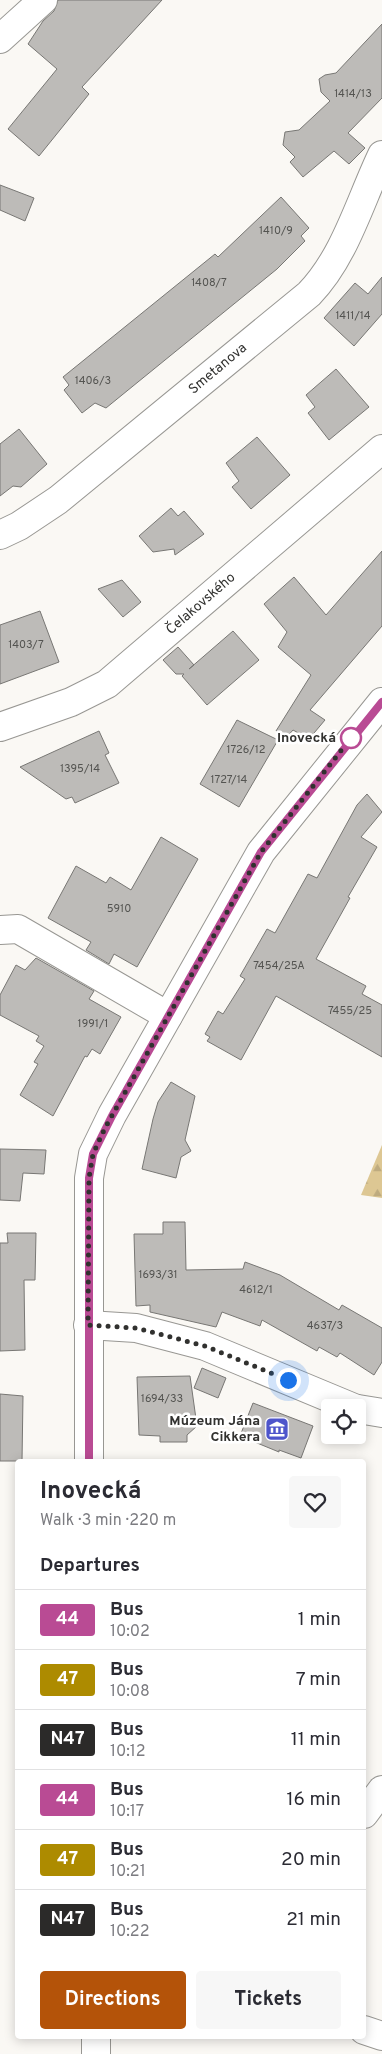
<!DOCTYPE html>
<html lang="en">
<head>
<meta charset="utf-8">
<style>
  body { margin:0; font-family:Overpass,sans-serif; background:#f7f7f7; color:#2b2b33; height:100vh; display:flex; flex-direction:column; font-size:19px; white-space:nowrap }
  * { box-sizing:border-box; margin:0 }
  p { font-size:16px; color:#7c7c81 }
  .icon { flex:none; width:28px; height:28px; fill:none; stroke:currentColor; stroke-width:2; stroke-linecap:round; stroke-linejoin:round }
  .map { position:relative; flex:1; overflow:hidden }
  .side { position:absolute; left:15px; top:1459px; width:351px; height:580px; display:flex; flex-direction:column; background:#fff; border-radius:5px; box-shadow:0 2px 12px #0003 }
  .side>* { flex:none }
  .badge { padding:0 10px; border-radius:4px; font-size:18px; line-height:32px }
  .fabs { position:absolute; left:321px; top:1399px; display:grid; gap:10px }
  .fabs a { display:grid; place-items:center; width:45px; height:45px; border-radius:5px; background:#fff; box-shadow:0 2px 12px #0003; font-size:25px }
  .you { position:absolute; width:25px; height:25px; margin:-12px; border:4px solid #fff; border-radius:50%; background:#1a73e8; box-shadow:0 0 0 8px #1a73e833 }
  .map>.badge { position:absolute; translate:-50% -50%; box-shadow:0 0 0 2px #fff }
  h2 { padding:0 25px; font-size:19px; line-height:45px }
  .round { display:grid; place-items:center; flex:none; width:52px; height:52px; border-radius:5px; background:#f7f7f7 }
  .overview { display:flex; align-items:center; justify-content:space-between; height:85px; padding:0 25px }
  h1 { font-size:24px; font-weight:700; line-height:38px }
  .cta { display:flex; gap:10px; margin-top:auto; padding:10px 25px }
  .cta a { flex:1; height:58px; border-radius:5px; background:#b45309; color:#fff; font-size:20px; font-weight:700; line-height:58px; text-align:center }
  .cta a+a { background:#f7f7f7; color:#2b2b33 }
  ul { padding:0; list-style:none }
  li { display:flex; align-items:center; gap:15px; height:60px; padding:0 25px; border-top:1px solid #e1e1e2 }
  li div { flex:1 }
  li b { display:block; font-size:19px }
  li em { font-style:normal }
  li .badge { min-width:55px; font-weight:700; text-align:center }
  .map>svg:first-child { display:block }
  .forest { fill:url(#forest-firs) }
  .building { fill:#bdbbb8; stroke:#787774 }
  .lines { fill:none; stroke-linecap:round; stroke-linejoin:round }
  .minor-casing { stroke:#989793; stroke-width:30 }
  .minor { stroke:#fff; stroke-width:28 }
  .line-casing { stroke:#fff; stroke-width:11 }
  .line { stroke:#b94b94; stroke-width:8 }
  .walk { stroke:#31312f; stroke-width:5; stroke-dasharray:0 9 }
  .stop-dot { fill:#fff; stroke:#b94b94; stroke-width:2.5 }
  .labels { text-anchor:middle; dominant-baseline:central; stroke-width:5; stroke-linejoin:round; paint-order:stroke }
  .number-label { font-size:11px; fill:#545451 }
  .street-label { font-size:14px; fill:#31312f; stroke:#fff }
  .stop-label { font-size:14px; font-weight:bold; fill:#31312f; stroke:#fff; text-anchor:end }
  .poi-label { font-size:14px; font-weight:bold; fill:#31312f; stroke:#fff; text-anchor:end }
</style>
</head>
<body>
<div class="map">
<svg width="382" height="2054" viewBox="0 0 382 2054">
  <defs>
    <pattern id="forest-firs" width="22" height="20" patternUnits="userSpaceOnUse" patternTransform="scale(1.25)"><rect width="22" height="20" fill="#ddc793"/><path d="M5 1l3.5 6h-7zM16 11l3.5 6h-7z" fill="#beab7f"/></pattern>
  </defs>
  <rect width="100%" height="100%" fill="#faf8f4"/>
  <!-- forest -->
  <path class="forest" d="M 382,1145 L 382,1198 L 361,1195 Z"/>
  <!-- building -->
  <g class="building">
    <path d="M 58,0 L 162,0 L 82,87 L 89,94 L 39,156 L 8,129 L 57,69 L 28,44 L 43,21 L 54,11 Z"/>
    <path d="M 382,24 L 382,98 L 348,133 L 365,148 L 349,164 L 334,151 L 303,177 L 290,162 L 295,157 L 283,145 L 285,132 L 299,130 L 330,101 L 321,92 L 319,79 L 325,75 L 336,73 Z"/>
    <path d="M 0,185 L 34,198 L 25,221 L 0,210 Z"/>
    <path d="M 281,197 L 309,228 L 301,236 L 305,241 L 277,269 L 106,408 L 95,403 L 82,413 L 64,390 L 69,385 L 63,377 L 215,254 L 218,257 Z"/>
    <path d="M 382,277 L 382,314 L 354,346 L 324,318 L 355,283 L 368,294 Z"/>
    <path d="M 336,369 L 369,407 L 329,440 L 308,413 L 315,407 L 306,395 Z"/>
    <path d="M 19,429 L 47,464 L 21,487 L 13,486 L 0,496 L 0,444 Z"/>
    <path d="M 257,437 L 290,475 L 251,509 L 232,487 L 239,481 L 226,463 Z"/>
    <path d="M 171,508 L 178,516 L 184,511 L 204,534 L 175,555 L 174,549 L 153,552 L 139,536 Z"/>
    <path d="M 382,551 L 382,626 L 310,710 L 325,720 L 309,739 L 293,730 L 286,738 L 276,731 L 311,675 L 278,647 L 287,632 L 264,604 L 294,577 L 326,615 Z"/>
    <path d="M 122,580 L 141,602 L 123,617 L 98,589 Z"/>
    <path d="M 40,611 L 59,662 L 0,684 L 0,625 Z"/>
    <path d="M 233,631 L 259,660 L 207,705 L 182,676 L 184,674 L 176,674 L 163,660 L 178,647 L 194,665 L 189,669 Z"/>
    <path d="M 237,720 L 278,740 L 239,807 L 200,784 Z"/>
    <path d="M 99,731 L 109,753 L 105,755 L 119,783 L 75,803 L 72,797 L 66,799 L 20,767 Z"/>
    <path d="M 367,794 L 382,812 L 361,837 L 377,847 L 348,897 L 350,898 L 316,959 L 366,986 L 362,994 L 382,1005 L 382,1057 L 276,996 L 241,1060 L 207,1041 L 210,1037 L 205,1034 L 218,1011 L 223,1014 L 245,979 L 240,976 L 267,929 L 275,933 L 308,874 L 317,878 L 357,805 Z"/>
    <path d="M 161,837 L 198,859 L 137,967 L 114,954 L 109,964 L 86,950 L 91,942 L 48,918 L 76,866 L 106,883 L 110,877 L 131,890 Z"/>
    <path d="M 36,958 L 94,991 L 89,999 L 121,1017 L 100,1054 L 92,1049 L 87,1057 L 85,1056 L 53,1116 L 20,1095 L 38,1064 L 34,1062 L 44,1046 L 36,1041 L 39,1036 L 0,1015 L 0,995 L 16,965 L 25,970 Z"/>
    <path d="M 171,1082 L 195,1096 L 185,1140 L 191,1151 L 181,1157 L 176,1178 L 142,1169 L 153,1119 L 158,1102 Z"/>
    <path d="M 0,1149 L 46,1150 L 44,1174 L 23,1173 L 20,1201 L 0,1200 Z"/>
    <path d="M 163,1222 L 185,1222 L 186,1270 L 243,1269 L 245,1262 L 280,1275 L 339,1310 L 342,1305 L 382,1328 L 382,1362 L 374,1375 L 340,1353 L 337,1357 L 319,1347 L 317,1351 L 262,1320 L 260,1326 L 222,1312 L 216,1327 L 150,1312 L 150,1305 L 136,1306 L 134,1234 L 163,1234 Z"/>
    <path d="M 7,1233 L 36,1233 L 35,1280 L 24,1280 L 25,1350 L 0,1351 L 0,1243 L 8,1243 Z"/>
    <path d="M 202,1368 L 226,1378 L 218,1398 L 194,1388 Z"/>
    <path d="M 190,1376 L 197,1426 L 187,1435 L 187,1442 L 160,1442 L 160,1436 L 139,1435 L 137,1377 Z"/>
    <path d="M 0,1394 L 23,1396 L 22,1461 L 0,1461 Z"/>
    <path d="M 253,1403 L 313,1426 L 301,1458 L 279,1450 L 279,1452 L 240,1436 Z"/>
  </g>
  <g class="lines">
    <!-- minor casing -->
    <g class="minor-casing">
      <g id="minor">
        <path d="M 0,39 L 43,0"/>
        <path d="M 0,535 L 19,526 L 58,500 L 309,294 C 345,257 360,201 382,155"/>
        <path d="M 0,727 L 71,702 L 107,684 L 382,449"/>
        <path d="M 0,930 L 18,929 L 168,1016"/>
        <path d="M 88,1325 L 136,1328 L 205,1346 L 354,1408"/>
        <path d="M 358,1409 L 382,1413"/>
        <path d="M 89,1461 L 89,1178 L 93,1154 L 112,1115 L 261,852 L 382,702"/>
        <path d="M 364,1814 L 382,1790"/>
        <path d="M 364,2030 L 382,2036"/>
        <path d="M 96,2036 L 96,2054"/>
      </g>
    </g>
    <!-- minor -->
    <use href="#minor" class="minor"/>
  </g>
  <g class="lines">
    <!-- line casing -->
    <g class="line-casing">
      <path id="line" d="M 89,1461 L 89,1178 L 93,1154 L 112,1116 L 261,852 L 382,702"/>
    </g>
    <!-- line -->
    <use href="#line" class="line"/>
    <!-- walk -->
    <path class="walk" d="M 288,1380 L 205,1346 L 136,1328 L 88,1325 L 89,1178 L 93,1154 L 105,1128 L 261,852 L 351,738"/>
  </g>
  <!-- icons -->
  <defs>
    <g id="museum-square" transform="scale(1.25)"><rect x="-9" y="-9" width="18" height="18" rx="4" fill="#4e55cb" stroke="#fff"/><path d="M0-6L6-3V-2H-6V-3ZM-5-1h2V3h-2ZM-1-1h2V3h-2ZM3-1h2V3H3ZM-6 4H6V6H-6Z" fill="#fff"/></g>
  </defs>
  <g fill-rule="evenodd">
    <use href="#museum-square" x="277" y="1429"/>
  </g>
  <!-- markers -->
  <circle class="stop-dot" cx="351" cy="738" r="10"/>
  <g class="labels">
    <!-- number labels -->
    <g class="number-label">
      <text x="353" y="94">1414/13</text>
      <text x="276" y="231">1410/9</text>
      <text x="209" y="283">1408/7</text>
      <text x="353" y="316">1411/14</text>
      <text x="93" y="381">1406/3</text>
      <text x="26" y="645">1403/7</text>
      <text x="246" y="750">1726/12</text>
      <text x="80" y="769">1395/14</text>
      <text x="229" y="780">1727/14</text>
      <text x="119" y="909">5910</text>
      <text x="279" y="966">7454/25A</text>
      <text x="350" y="1011">7455/25</text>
      <text x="93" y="1024">1991/1</text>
      <text x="158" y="1275">1693/31</text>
      <text x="256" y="1290">4612/1</text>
      <text x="325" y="1326">4637/3</text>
      <text x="162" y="1399">1694/33</text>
    </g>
    <!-- street labels -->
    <g class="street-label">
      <text transform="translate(218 369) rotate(-40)">Smetanova</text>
      <text transform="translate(201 604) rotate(-41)">Čelakovského</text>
    </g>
    <!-- stop labels -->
    <g class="stop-label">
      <text x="336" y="738">Inovecká</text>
    </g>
    <!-- poi labels -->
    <g class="poi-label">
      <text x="260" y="1421">Múzeum Jána<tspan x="260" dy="16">Cikkera</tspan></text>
    </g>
  </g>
</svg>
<div class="fabs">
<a><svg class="icon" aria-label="locate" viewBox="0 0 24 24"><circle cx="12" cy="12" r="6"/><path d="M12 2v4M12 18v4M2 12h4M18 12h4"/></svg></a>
</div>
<div class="you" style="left:288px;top:1380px"></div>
<section class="side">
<div class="overview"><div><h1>Inovecká</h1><p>Walk · 3 min · 220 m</p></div><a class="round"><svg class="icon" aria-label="heart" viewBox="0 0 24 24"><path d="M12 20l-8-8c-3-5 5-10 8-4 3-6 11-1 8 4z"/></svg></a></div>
<h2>Departures</h2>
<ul>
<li><span class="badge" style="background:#b94b94;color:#fff">44</span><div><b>Bus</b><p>10:02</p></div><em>1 min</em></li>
<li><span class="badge" style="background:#ad8b00;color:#fff">47</span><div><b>Bus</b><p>10:08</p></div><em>7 min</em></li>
<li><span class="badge" style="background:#2b2a29;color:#fff">N47</span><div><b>Bus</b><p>10:12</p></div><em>11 min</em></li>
<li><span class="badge" style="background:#b94b94;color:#fff">44</span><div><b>Bus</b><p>10:17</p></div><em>16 min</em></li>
<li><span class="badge" style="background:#ad8b00;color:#fff">47</span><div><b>Bus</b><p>10:21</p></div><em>20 min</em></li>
<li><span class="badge" style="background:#2b2a29;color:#fff">N47</span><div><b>Bus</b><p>10:22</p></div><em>21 min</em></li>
</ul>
<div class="cta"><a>Directions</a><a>Tickets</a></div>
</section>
</div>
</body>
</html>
